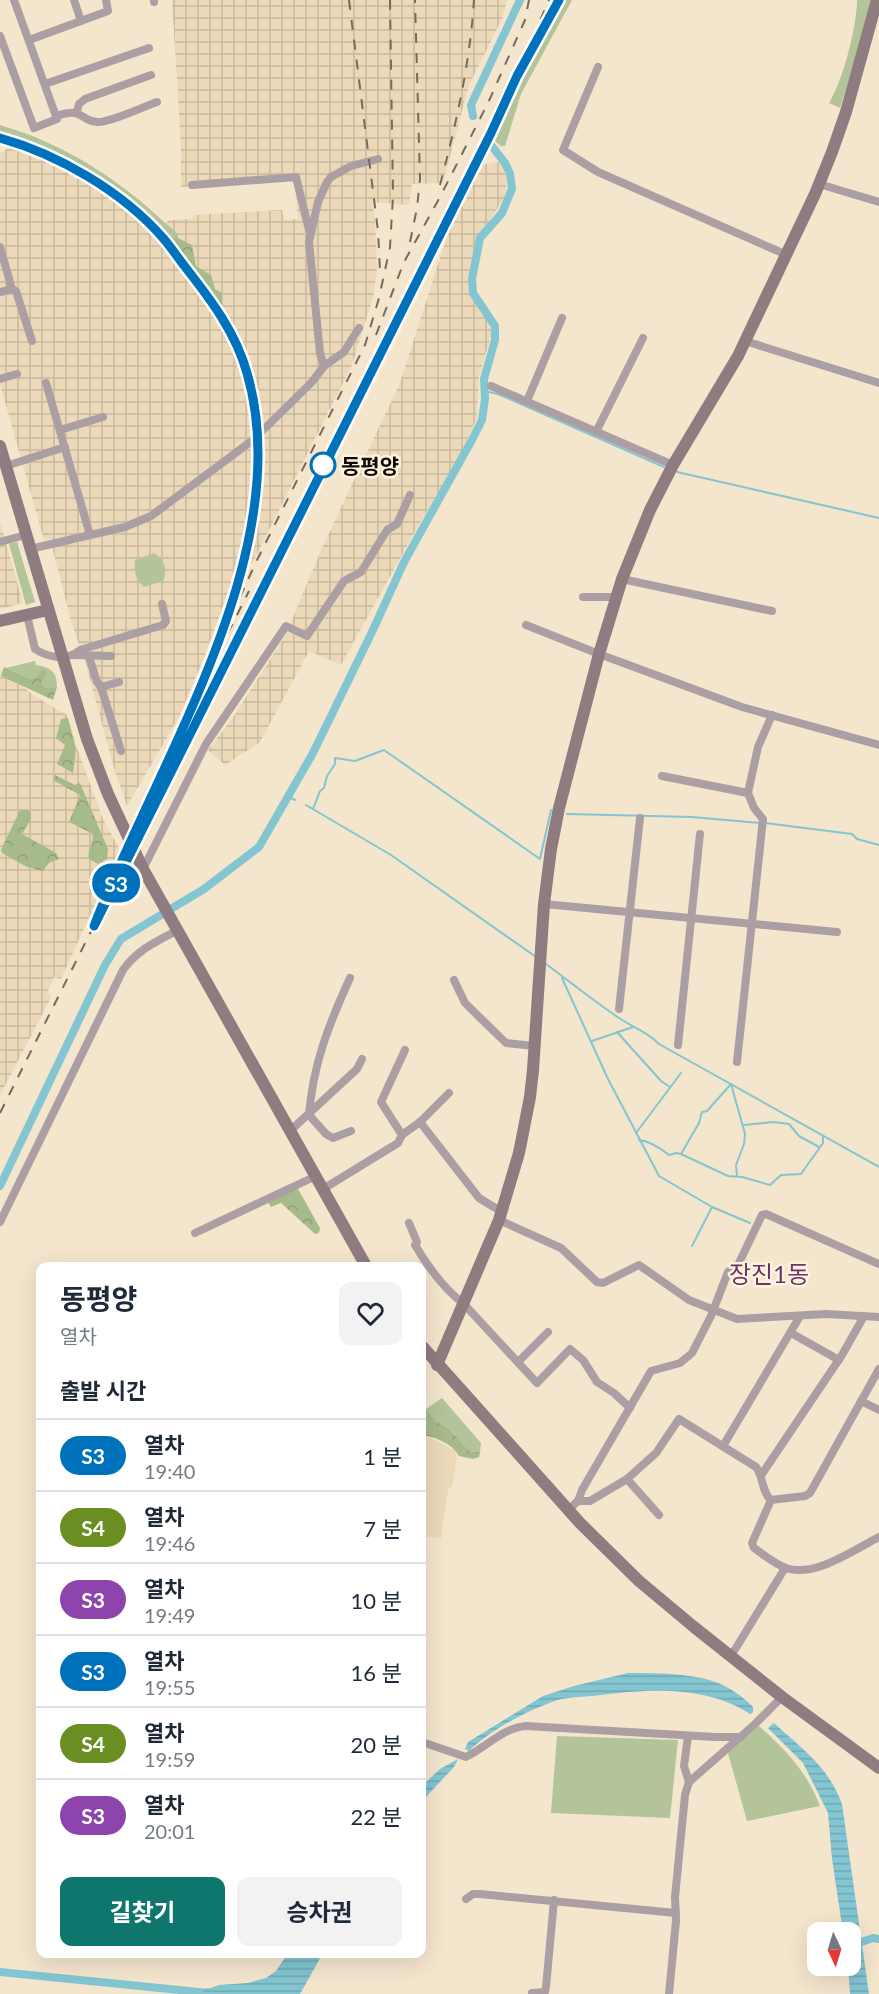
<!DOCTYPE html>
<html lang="ko">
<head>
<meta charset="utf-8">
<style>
  body { margin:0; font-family:Lato,"Noto Sans KR",sans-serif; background:#f2f2f3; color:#1f2937; height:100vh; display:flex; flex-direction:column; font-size:22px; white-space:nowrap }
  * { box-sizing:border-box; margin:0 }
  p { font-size:20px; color:#747a83 }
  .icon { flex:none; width:33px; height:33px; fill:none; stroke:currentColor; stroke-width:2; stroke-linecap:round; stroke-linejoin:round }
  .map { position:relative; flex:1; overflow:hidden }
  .panel { position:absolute; left:36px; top:1262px; width:390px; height:696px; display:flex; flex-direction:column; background:#fff; border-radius:12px; box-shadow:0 6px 24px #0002 }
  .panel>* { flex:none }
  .badge { padding:0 12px; border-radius:20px; font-size:21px; line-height:39px }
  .needle { width:39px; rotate:176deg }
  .tools { position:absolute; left:807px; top:1922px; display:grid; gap:12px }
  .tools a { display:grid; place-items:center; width:54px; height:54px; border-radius:12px; background:#fff; box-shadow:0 6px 24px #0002; font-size:30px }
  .map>.badge { position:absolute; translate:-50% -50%; box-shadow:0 0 0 3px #fff }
  h2 { padding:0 24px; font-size:22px; line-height:54px }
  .round { display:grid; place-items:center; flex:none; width:63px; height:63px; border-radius:12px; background:#f2f2f3 }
  .summary { display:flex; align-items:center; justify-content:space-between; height:102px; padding:0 24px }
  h1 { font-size:28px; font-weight:700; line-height:45px }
  .action { display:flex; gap:12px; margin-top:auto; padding:12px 24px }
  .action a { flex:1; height:69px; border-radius:12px; background:#0f766e; color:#fff; font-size:24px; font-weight:700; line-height:69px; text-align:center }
  .action a+a { background:#f2f2f3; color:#1f2937 }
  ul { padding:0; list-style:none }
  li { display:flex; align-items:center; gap:18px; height:72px; padding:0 24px; border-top:2px solid #e0e1e3 }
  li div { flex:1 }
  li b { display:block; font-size:22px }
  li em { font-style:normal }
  li .badge { min-width:66px; font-weight:700; text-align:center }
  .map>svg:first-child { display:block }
  .built { fill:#ebd9ba }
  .industrial { fill:url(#industrial-grid) }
  .green { fill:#b3c49a }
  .forest { fill:url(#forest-crowns) }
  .water { fill:url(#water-rules) }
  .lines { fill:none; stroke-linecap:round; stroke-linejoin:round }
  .stream { stroke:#83c5d1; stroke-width:2 }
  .canal { stroke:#83c5d1; stroke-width:8 }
  .street { stroke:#ac9fa3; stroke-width:8 }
  .secondary { stroke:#8f7c81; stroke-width:12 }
  .rail { stroke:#756b5d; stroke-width:2; stroke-dasharray:10 10; stroke-linecap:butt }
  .line-casing { stroke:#fff; stroke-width:14 }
  .line { stroke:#0072bc; stroke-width:9 }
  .stop-dot { fill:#fff; stroke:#0072bc; stroke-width:3 }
  .labels { text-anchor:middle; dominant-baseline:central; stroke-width:5; stroke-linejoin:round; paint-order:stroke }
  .stop-label { font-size:21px; font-weight:bold; fill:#0f0a04; stroke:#fff3df; text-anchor:start }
  .quarter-label { font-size:24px; fill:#6a3666; stroke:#fff3df }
</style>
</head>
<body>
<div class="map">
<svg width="879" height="1994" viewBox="0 0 879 1994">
  <defs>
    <pattern id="industrial-grid" width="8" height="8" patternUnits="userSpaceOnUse" patternTransform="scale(1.5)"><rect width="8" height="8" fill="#ebd9ba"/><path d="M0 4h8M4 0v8" fill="none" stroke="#c8b99e"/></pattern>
    <pattern id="forest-crowns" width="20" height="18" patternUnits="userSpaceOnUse" patternTransform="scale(1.5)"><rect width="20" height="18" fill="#a7ba8a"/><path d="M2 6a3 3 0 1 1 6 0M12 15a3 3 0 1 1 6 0" fill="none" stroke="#8f9f75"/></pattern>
    <pattern id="water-rules" width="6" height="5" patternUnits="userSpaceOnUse" patternTransform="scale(1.5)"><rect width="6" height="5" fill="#83c5d1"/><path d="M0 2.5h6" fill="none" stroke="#70a8b2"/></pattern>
  </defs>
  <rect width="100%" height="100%" fill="#f4e5cd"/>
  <!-- built -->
  <path class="built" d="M 422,1437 L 432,1439 L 446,1446 L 455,1451 L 457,1457 L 452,1487 L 448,1489 L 441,1538 L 422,1536 Z"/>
  <!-- industrial -->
  <g class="industrial">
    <path d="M 172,0 L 507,0 L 502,19 L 469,85 L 443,183 L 412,184 L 409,205 L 372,202 L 375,218 L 377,270 L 373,298 L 352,365 L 252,564 L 240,560 L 203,660 L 179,717 L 127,806 L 114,768 L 86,665 L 72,624 L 50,539 L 44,540 L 0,384 L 0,153 L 4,152 L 11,144 L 16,144 L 68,170 L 115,200 L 154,237 L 169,220 L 192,219 L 194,215 L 282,210 L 284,220 L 298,219 L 295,184 L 288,179 L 181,187 L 181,146 Z"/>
    <path d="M 500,162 L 507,178 L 505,196 L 478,240 L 468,277 L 471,296 L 488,322 L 492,333 L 479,376 L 477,418 L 458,460 L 418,526 L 341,665 L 309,651 L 260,742 L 225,765 L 208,750 L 232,719 L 285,636 L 322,548 L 400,383 L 448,233 L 475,166 Z"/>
    <path d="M 0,522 L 23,603 L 0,609 Z"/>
    <path d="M 0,669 L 36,697 L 67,715 L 78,751 L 103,819 L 120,850 L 61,979 L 54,977 L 47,993 L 52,996 L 0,1095 Z"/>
  </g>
  <!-- green -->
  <g class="green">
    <path d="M 565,0 L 572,0 L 521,94 L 505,146 L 501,146 L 491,138 L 547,29 Z"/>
    <path d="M 857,0 L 874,0 L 840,108 L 829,103 C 843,81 857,26 857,0 Z"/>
    <path d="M 0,125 C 45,138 83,158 121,186 C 141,200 159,218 178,234 L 178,238 L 171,239 C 120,193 67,155 0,135 Z"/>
    <path d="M 17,542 L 35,602 L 26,605 L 9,544 Z"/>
    <path d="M 154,553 C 164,559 168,570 163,581 L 144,587 C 135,578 134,573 135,560 Z"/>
    <path d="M 35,661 L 36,665 C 51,667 57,672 57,687 L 45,688 L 37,676 L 30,679 L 6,668 Z"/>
    <path d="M 442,1398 L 481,1443 L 480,1452 L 471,1452 L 447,1427 L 437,1422 L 426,1409 Z"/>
    <path d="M 759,1726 C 786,1750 807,1772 820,1806 L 747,1821 L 728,1753 Z"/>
    <path d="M 557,1736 L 678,1740 L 670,1818 L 551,1813 Z"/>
  </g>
  <!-- forest -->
  <g class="forest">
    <path d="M 178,238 L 192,245 L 196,266 L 211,275 L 215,289 L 222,293 L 222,309 L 171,239 Z"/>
    <path d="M 4,667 L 30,679 L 37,676 L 42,669 L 46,671 L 47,674 L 41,682 L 45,688 L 57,687 L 53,700 L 1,676 Z"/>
    <path d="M 68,718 L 76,749 L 73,773 L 57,764 L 65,745 L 56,738 L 61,719 Z"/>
    <path d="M 55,775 L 75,785 L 80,783 L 108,849 L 107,859 L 98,864 L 89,859 C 87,849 93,844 93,834 L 69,822 L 80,795 L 53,780 Z"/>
    <path d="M 20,810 L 28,810 L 31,813 L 31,819 L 22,834 L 56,853 L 59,859 L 49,863 L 43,871 L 27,867 L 2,853 L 1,850 Z"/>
    <path d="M 298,1189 L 320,1228 L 319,1233 L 315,1234 L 281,1203 L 271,1207 L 268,1202 L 285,1193 Z"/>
    <path d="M 426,1409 L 437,1422 L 447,1427 L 471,1452 L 480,1452 L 479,1457 L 473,1459 L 459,1456 C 452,1443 435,1437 422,1435 L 422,1413 Z"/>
  </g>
  <!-- water -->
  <g class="water">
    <path d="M 628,1673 C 653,1673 694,1673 718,1683 C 731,1688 743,1697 753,1707 L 753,1712 L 750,1714 C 705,1684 644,1689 593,1696 C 580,1697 565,1697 552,1702 C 524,1712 491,1730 469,1751 L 465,1749 L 468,1742 L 543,1696 L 574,1686 Z"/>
    <path d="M 774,1723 C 802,1749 828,1766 842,1804 L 869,1994 L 850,1994 L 848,1965 L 850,1965 L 850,1932 L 843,1932 L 832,1859 L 828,1813 L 803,1763 L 768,1728 Z"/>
    <path d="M 458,1759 L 454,1767 L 422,1801 L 422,1786 L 440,1769 Z"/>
    <path d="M 288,1953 L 323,1953 L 300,1994 L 194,1994 L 190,1992 L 194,1989 L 211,1988 L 219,1985 L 248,1983 L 266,1978 L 276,1971 Z"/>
  </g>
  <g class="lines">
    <!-- stream -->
    <g class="stream">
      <path d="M 485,391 L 498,394 L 664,467"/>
      <path d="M 677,472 L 879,518"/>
      <path d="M 289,797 L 295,800"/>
      <path d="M 306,805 L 391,855 L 536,957"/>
      <path d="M 313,809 L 320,791 L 324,788 L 327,776 L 335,764 L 335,758 L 355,761 L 384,750 L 540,859 L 551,810"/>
      <path d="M 567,814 L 692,817 L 760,823"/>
      <path d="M 765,823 L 852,834 L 857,839 L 879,845"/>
      <path d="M 546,964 C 570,982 594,1001 619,1018 C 632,1027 648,1032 659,1044 L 879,1167"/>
      <path d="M 562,978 L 608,1079 L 659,1176 L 712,1207 L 750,1223"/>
      <path d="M 617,1032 L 661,1081 L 670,1087"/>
      <path d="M 592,1041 L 633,1027"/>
      <path d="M 731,1084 L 745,1134 L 744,1144 L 736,1165 L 737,1176"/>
      <path d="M 744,1125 L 773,1122 L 789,1124 L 799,1136 L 819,1147"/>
      <path d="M 636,1133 L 681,1073"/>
      <path d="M 639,1140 C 650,1141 660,1148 669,1155 L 676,1153 L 681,1154 L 728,1176 L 742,1177 L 770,1185 L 781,1175 L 801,1174 L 823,1143 L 823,1137"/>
      <path d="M 681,1154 L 699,1123 L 702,1112 L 707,1111 L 731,1084"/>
      <path d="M 692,1246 L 712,1207"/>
    </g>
    <!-- canal -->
    <g class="canal">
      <path d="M 473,116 L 471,105 L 520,0"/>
      <path d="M 0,1186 L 105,965 L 121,939 L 204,889 L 259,847 L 313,753 L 372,632 L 404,562 L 473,438 L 482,420 L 485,399 L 484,379 L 495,340 L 495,326 L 473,293 L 472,279 L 480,238 L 502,213 L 512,189 L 510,174 L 505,163 L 491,145"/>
      <path d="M 850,1946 L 873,1938 L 879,1939"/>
      <path d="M 0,1972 L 199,1992"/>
    </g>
    <!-- street -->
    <g class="street">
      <path d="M 74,0 L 81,21"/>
      <path d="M 154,0 L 154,2"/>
      <path d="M 0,36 L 34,128 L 57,119 L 14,0"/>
      <path d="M 29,40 L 108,11 L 106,0"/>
      <path d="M 598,67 L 563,150 L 598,172 L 787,255"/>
      <path d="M 45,84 L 149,48"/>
      <path d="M 77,111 L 79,104 L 85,99 L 151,75"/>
      <path d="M 56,116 C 86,107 77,120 97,122 C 109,123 143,107 157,102"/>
      <path d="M 819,184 L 879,202"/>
      <path d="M 192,185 L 296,177 L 309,230"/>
      <path d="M 0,247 L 12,289"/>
      <path d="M 0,292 L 12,289 L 16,291 L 32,341"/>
      <path d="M 745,341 L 879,383"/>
      <path d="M 324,366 L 320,353 L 309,242 L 318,202 L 327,182 L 331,177 L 351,166 L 378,159"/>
      <path d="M 0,379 L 17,374"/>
      <path d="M 46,383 L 90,535"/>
      <path d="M 491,386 L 673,465"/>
      <path d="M 527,401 L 562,318"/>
      <path d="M 60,430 L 103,417"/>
      <path d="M 596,432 L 643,338"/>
      <path d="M 6,466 L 65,447"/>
      <path d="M 0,542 L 26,535"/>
      <path d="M 30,549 L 125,527 L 151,516 L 253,440 L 312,382 L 324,366 L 344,352 L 359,328"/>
      <path d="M 622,579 L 772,611"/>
      <path d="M 583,597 L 616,597"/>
      <path d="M 27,615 L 35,649 C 49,658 67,661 80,650 L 163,625 L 166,621 L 162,604"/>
      <path d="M 526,625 L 599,654 L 742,707 L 879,745"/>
      <path d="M 73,655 L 111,656"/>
      <path d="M 89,657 L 97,682 L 101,687 L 119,682"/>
      <path d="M 101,687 L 121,751"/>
      <path d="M 662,776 L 748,793"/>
      <path d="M 143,869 L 206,744 L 286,626 L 307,636 L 344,581 L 361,572 L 387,530 L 397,524 L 410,495"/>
      <path d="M 544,904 L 837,932"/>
      <path d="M 350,978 C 329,1024 313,1064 309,1115 L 326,1134 L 333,1138 L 351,1131"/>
      <path d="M 454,980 L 465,1003 L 506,1043 L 534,1046"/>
      <path d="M 619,1009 L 640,818"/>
      <path d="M 678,1045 L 700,834"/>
      <path d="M 737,1062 L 763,819 L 754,808 L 748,793 L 758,747 L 772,715"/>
      <path d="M 420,1122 L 479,1198 L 502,1212"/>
      <path d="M 291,1130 L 357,1069 L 362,1059"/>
      <path d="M 402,1135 L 420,1122 L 449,1093"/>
      <path d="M 323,1189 L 398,1143 L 402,1135 L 381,1102 L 405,1050"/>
      <path d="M 499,1220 L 561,1248 L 597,1282 L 603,1283 L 639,1265 L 689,1300 L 737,1319 L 826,1314 L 879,1317"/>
      <path d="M 0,1222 L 123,970 C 137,950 157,941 178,930"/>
      <path d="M 409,1223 L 417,1242 L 415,1245 C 428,1267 444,1289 464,1304 L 537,1383 L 570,1349 L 583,1360 L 597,1382 L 614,1393 L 630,1408"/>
      <path d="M 195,1233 L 316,1176"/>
      <path d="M 791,1333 L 839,1360"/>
      <path d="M 519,1361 L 548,1332"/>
      <path d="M 879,1369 L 810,1493 L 805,1496 L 771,1500 L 752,1543 L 754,1548 C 764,1555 775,1564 786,1568 C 814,1578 854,1550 879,1537"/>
      <path d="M 861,1401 L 879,1410"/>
      <path d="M 723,1446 L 800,1316"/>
      <path d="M 762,1474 L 842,1355 L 864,1316"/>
      <path d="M 578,1501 L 590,1501 L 627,1479"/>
      <path d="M 568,1510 L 578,1501 L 582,1490 L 651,1371 L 680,1363 L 692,1353 L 711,1316 L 728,1272 L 738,1265 L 762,1215 L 766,1214 L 879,1264"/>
      <path d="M 659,1515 L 627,1479 L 656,1453 L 679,1419 L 756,1467 C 764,1477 761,1491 771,1500"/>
      <path d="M 731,1656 L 785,1568"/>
      <path d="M 688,1736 L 684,1766 L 689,1782"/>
      <path d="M 422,1742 L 466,1757 C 487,1747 502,1728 526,1726 L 715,1737 L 741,1737"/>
      <path d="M 466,1899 L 473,1894 L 480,1894 L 676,1913"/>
      <path d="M 532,1993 L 545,1992 L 546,1987 L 554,1900"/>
      <path d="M 669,1994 L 676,1921 L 675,1897 L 685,1795 L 689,1782 L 754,1725 L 782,1697"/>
    </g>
    <!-- secondary -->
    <g class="secondary">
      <path d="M 0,446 L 87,739 L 108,794 L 143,869 L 366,1266"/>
      <path d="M 0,621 L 48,610"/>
      <path d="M 422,1346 L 580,1523 L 639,1581 L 694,1627 L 782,1697 L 879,1768"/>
      <path d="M 437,1365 L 499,1220 L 519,1153 L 530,1097 L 533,1070 L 544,904 L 551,849 L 559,808 L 599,654 L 622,579 L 650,510 L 673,465 L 738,356 L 815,194 L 832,152 L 846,112 L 877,0"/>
    </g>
    <!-- rail -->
    <g class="rail">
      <path d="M 349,0 L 378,231 L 380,271"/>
      <path d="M 0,138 C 73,158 138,204 183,264 C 196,281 210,297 221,315 C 231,330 242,355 247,372 C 287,503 220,641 168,759"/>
      <path d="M 440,185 C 456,124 470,64 474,0"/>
      <path d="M 410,242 L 417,208 L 420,179 L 415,0"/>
      <path d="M 376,335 L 404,262 L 440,197 L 488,103 L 525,20 L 529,0"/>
      <path d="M 240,597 L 257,560 L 365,345 L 379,298 L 390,247 L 393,196 L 390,0"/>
      <path d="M 228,633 L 249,591"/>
      <path d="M 0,1113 L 491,133 L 549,0"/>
    </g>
  </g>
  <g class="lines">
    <!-- line casing -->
    <g class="line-casing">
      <path id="line" d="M 0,138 C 58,154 123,192 163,238 C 171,247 178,258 186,268 C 211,300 236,333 247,373 C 299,550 156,765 94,926 L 491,133 L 517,76 L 559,0"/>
    </g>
    <!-- line -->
    <use href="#line" class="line"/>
  </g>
  <!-- markers -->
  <circle class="stop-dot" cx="323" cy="465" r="12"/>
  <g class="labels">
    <!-- stop labels -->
    <g class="stop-label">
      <text x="341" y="465">동평양</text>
    </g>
    <!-- quarter labels -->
    <g class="quarter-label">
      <text x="769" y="1273">장진1동</text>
    </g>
  </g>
</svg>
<div class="tools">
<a><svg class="needle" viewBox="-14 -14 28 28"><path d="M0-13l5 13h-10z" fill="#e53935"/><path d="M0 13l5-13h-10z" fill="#747a83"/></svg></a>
</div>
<b class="badge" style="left:116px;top:883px;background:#0072bc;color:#fff">S3</b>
<section class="panel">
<div class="summary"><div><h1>동평양</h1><p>열차</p></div><a class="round"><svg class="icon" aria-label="heart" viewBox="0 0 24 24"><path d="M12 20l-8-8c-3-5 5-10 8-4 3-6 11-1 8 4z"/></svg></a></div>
<h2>출발 시간</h2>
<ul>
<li><span class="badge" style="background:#0072bc;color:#fff">S3</span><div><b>열차</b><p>19:40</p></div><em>1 분</em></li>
<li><span class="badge" style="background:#6b8e23;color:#fff">S4</span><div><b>열차</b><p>19:46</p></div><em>7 분</em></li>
<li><span class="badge" style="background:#8e44ad;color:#fff">S3</span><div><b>열차</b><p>19:49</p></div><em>10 분</em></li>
<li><span class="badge" style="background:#0072bc;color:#fff">S3</span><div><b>열차</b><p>19:55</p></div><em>16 분</em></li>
<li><span class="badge" style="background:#6b8e23;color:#fff">S4</span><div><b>열차</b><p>19:59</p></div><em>20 분</em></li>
<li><span class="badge" style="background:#8e44ad;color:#fff">S3</span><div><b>열차</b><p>20:01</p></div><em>22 분</em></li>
</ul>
<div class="action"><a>길찾기</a><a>승차권</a></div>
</section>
</div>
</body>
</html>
